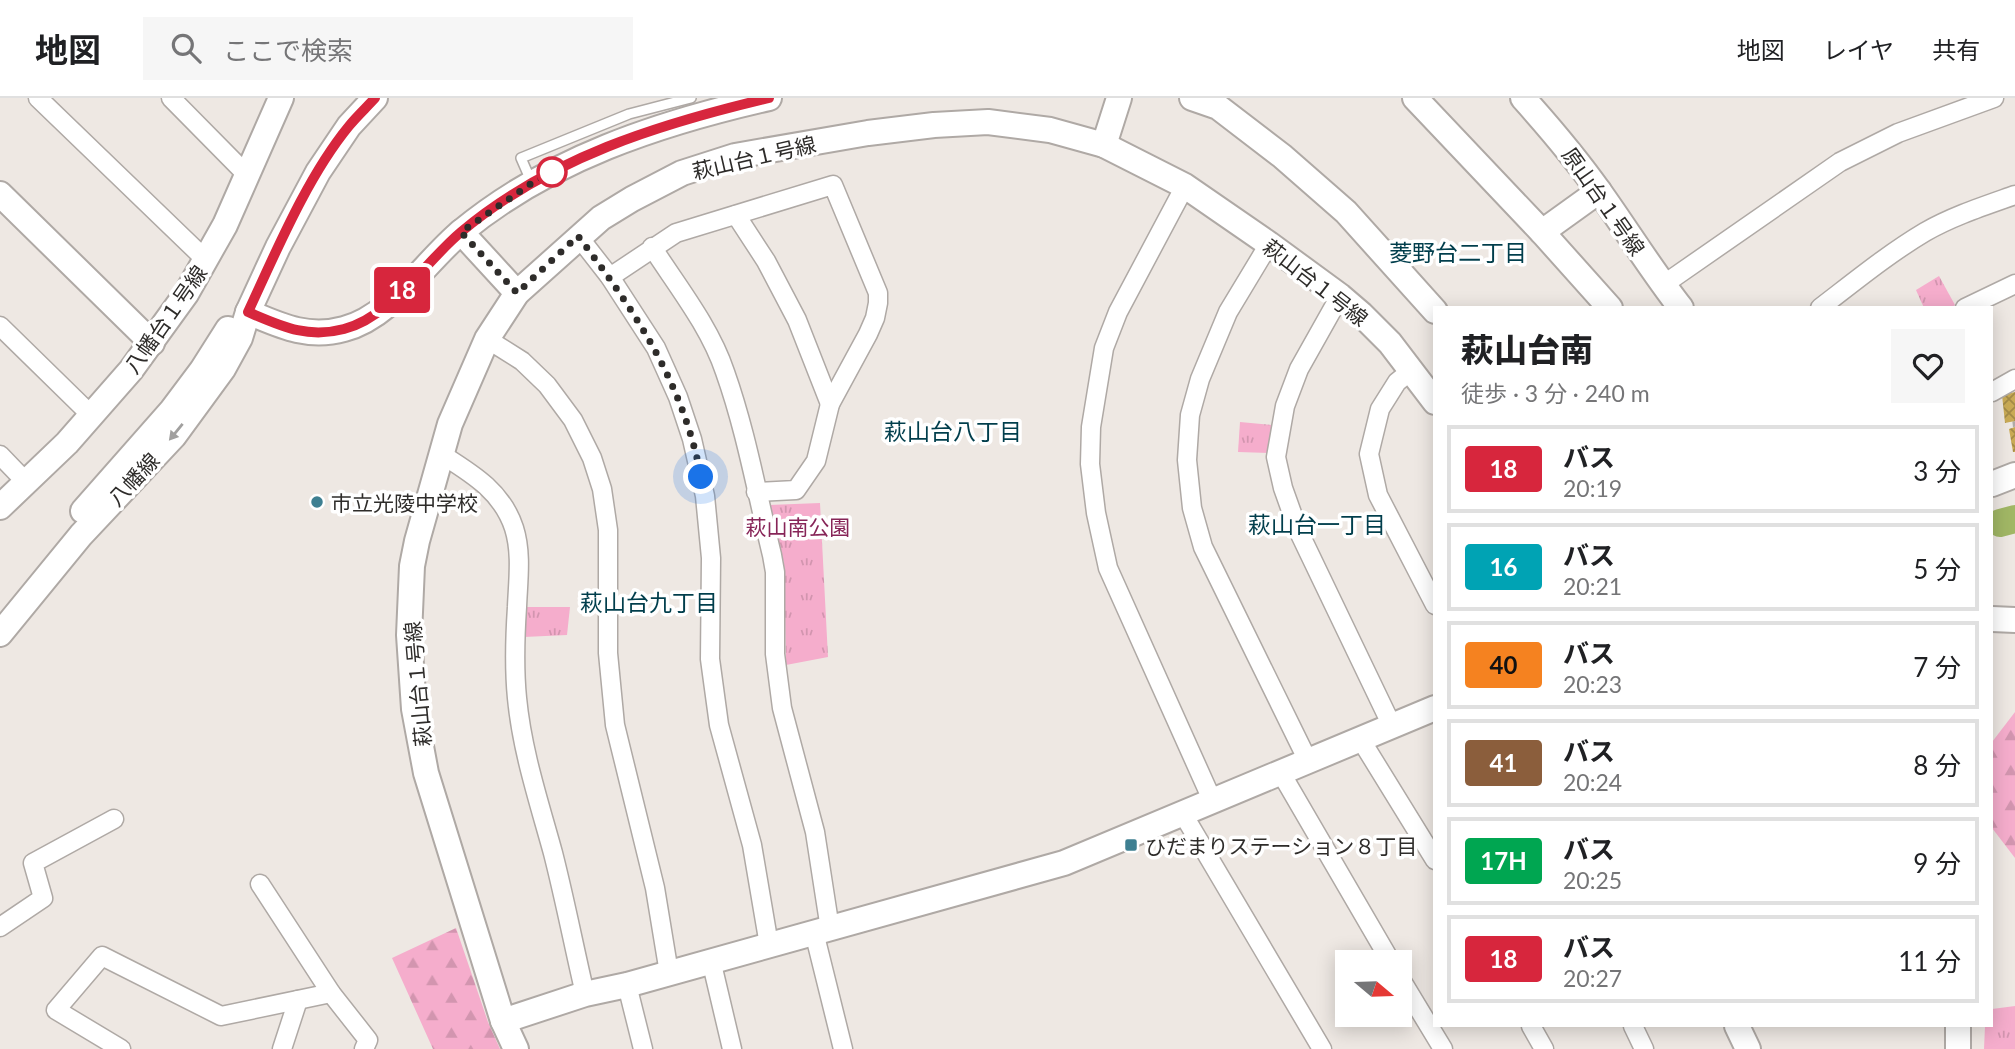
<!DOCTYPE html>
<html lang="ja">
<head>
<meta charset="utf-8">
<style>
  body { margin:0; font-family:Lato,"Noto Sans JP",sans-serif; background:#f6f6f6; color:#202124; height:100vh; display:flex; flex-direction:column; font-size:26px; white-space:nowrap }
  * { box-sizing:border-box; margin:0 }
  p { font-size:23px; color:#757577 }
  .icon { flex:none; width:38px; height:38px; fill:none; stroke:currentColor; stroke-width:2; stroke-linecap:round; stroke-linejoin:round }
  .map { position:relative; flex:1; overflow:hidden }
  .details { position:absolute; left:1433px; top:208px; width:560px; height:721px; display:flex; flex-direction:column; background:#fff; border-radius:0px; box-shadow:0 4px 18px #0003 }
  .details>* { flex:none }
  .badge { padding:0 14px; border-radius:5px; font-size:24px; line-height:46px }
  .needle { width:46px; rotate:109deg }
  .buttons { position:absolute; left:1335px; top:852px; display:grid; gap:14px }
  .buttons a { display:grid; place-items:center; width:77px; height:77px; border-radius:0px; background:#fff; box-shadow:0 4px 18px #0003; font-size:35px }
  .you { position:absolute; width:35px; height:35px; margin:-18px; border:5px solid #fff; border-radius:50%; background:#1a73e8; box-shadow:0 0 0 10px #1a73e833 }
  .map>.badge { position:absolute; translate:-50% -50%; box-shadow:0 0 0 4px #fff }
  .round { display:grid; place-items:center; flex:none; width:74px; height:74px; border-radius:0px; background:#f6f6f6 }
  .summary { display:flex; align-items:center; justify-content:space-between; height:119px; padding:0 28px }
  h1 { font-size:33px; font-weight:800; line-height:52px }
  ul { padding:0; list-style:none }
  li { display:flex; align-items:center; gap:21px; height:88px; margin:0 14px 10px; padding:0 14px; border:4px solid #e0e0e0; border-radius:0px }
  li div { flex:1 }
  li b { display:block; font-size:26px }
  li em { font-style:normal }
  li .badge { min-width:77px; font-weight:700; text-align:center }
  header { display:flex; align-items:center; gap:42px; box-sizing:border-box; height:98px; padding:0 35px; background:#fff; border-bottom:2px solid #e0e0e0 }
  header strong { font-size:33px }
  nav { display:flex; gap:38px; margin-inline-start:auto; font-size:24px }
  .search { width:490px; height:63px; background:#f6f6f6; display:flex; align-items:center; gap:18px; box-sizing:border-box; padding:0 24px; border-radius:0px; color:#757577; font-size:26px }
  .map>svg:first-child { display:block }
  .grass { fill:url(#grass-tufts) }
  .forest { fill:url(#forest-firs) }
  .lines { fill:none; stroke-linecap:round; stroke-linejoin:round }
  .river { stroke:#a1b765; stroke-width:28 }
  .building { fill:url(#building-cross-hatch); filter:url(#shadow) }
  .lane-casing { stroke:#afa9a5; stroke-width:12 }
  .street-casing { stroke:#afa9a5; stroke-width:21 }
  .secondary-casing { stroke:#afa9a5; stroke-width:28 }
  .lane { stroke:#fff; stroke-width:9 }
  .street { stroke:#fff; stroke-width:18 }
  .secondary { stroke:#fff; stroke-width:24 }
  .oneway { fill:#a1a09f }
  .line-casing { stroke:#fff; stroke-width:16 }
  .line { stroke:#d7263d; stroke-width:10 }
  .walk { stroke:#2e2c2a; stroke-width:7; stroke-dasharray:0 12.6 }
  .stop-dot { fill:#fff; stroke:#d7263d; stroke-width:3.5 }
  .poi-dot { fill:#3e7f91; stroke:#fff; stroke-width:2.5 }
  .labels { text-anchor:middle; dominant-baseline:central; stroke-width:7; stroke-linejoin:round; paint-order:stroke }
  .street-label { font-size:21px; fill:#2e2c2a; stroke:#fff }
  .poi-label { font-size:21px; fill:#2e2c2a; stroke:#fff; text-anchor:start }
  .park-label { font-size:21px; fill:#872558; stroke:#fff }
  .neighbourhood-label { font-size:23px; fill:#013e4c; stroke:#fff }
</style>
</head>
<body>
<header>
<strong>地図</strong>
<div class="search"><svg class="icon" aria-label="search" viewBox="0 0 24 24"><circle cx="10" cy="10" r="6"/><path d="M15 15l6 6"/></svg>ここで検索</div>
<nav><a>地図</a><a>レイヤ</a><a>共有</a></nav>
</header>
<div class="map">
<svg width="2015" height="951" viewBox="0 0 2015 951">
  <defs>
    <pattern id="grass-tufts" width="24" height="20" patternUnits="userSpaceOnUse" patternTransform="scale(1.75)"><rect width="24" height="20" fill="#f5adcc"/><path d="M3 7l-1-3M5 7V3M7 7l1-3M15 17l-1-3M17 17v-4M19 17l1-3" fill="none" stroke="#d295af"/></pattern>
    <pattern id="forest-firs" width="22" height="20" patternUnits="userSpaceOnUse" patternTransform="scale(1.75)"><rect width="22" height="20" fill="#f5adcc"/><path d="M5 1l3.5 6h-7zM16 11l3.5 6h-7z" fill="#d295af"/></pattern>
    <pattern id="building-cross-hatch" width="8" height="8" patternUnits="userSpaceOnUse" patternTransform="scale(1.75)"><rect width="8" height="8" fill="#c9aa55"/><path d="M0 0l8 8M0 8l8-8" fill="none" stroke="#a48b47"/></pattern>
    <filter id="shadow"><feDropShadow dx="8" dy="4.5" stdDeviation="0" flood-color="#0004"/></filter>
  </defs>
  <rect width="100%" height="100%" fill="#eee8e3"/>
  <!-- grass -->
  <g class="grass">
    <path d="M 1939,178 L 1955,207 L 1951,210 L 1924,210 L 1916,192 Z"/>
    <path d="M 1240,324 L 1272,327 L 1269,355 L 1238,354 Z"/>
    <path d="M 820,405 L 828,559 L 786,567 L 784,465 L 769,407 Z"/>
    <path d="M 527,509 L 570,509 L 567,537 L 524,539 Z"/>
    <path d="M 2015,908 L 2015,951 L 1984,951 L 1985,928 L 1992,928 L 1992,911 Z"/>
  </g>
  <!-- forest -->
  <g class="forest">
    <path d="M 2015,614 L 2015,760 L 1992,730 L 1992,644 Z"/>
    <path d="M 456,830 L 488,924 L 500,951 L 433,951 L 392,860 Z"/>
  </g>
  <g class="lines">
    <!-- river -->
    <path class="river" d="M 2000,425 L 2015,421"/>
  </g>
  <!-- building -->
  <g class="building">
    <path d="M 2015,294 L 2015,323 L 2005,325 L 2002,297 Z"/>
    <path d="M 2015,329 L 2015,354 L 2013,354 L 2009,331 Z"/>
  </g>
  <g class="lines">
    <!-- lane casing -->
    <g class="lane-casing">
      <path id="lane" d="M 531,83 L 521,60 L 629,16 L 691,0"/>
    </g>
    <!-- street casing -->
    <g class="street-casing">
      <g id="street">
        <path d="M 38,0 L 206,162"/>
        <path d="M 171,0 L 248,78"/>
        <path d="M 1185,88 L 1118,214 L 1104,250 L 1091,329 L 1090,366 L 1096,415 L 1108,470 L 1213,704"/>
        <path d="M 736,117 L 766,163 L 797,222 L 830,306"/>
        <path d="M 578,138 L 610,179 L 656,250 L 678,299 L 692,341 L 705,398 L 711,460 L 710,561 L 719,627 L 752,747 L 769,847"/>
        <path d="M 1269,146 L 1228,214 L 1200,281 L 1190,317 L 1187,362 L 1192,410 L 1203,449 L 1308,663"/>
        <path d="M 652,149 C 678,189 710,229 725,274 C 746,333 757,396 772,457 L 775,474 L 775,556 L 782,610 L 815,734 L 830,831"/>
        <path d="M 610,179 L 676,135 L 833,87 L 878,195 L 878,205 L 875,220 L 868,236 L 830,306 L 816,363 L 796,392 L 756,394"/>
        <path d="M 1663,187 L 1840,64 L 1898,35 L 1994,0"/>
        <path d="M 1340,198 L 1299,271 L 1285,308 L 1276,359 L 1283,390 L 1298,432 L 1392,628"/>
        <path d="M 1820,210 C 1854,184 1888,156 1925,134 C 1953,118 1984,108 2015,97"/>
        <path d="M 1965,210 L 2015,186"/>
        <path d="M 0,228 L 91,317"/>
        <path d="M 487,241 L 522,263 L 547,287 L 573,322 L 592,360 L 602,391 L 608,432 L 608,555 L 615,627 L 655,790 L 669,875"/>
        <path d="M 1412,272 L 1397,284 L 1380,311 L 1369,356 L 1378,397 L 1435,507"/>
        <path d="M 1992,294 L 2015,281"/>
        <path d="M 441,356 C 471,375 502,393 514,430 C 522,455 518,483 517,509 C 515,539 514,570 517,600 C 522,653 539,704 553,755 C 565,802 574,849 585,896"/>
        <path d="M 0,357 L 25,383"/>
        <path d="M 1361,642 L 1435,762"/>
        <path d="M 1281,675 L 1391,864"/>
        <path d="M 1183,716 L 1322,951"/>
        <path d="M 260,786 L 331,895 L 368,942 L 364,951"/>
        <path d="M 0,829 L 43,800 L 33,765 L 114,721"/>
        <path d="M 814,834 L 843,951"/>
        <path d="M 711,862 L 732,951"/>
        <path d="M 1400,880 L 1443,951"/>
        <path d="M 627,887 L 643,951"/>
        <path d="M 1531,928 L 1544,951"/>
        <path d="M 1633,928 L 1644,951"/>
        <path d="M 121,951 L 56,912 L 102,858 L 221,918 L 331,895"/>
        <path d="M 282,951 L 298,902"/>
      </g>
    </g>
    <!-- secondary casing -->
    <g class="secondary-casing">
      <g id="secondary">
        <path d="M 1192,0 L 1218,9 L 1282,58 L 1346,114 L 1435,213"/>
        <path d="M 1415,0 L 1542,134 L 1610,210"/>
        <path d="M 1523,0 C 1550,30 1577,62 1601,96 C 1628,134 1652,173 1681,210"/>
        <path d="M 1104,47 L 1119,0"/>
        <path d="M 0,96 L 152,245"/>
        <path d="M 461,134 L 517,195"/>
        <path d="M 1542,134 L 1599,93"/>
        <path d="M 248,214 C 281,228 308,241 344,231 C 391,219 425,164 461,134 C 549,61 659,25 769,0"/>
        <path d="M 1992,386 L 2015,377"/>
        <path d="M 0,409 L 67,345 L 131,272 L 186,196 L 225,127 L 281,0"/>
        <path d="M 83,413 L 172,312 L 202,272 L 228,231"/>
        <path d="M 1992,521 L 2015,522"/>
        <path d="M 0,536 L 81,437 L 174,338 L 223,271 L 240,240 L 248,214 L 278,149 L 318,74 L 349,28 L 375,0"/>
        <path d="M 503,923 L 585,896 L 627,887 L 1064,765 L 1435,610"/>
        <path d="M 1737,928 L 1748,951"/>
        <path d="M 516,951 L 503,923 L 426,675 L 414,611 L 409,537 L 412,468 L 417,443 L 450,326 L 487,241 L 517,195 L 601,120 L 632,101 L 682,75 L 735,58 L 868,35 L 934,27 L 988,24 L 1050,32 L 1104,47 L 1185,88 L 1269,146 L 1340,198 L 1361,216 L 1390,245 L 1435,304"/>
        <path d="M 1958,951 L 1958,928"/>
      </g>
    </g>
    <!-- lane -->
    <use href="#lane" class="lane"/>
    <!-- street -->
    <use href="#street" class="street"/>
    <!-- secondary -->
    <use href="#secondary" class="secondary"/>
  </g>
  <!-- one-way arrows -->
  <defs><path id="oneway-solid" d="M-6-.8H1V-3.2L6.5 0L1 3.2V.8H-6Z" transform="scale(1.75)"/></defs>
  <use class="oneway" href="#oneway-solid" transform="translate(176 334) rotate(129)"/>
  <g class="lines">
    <!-- line casing -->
    <g class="line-casing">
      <path id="line" d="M 375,0 C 367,9 357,18 349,28 C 307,79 276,154 248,214 C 281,228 307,241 344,231 C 391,219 425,164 461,134 C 549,60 659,26 769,0"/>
    </g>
    <!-- line -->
    <use href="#line" class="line"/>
    <!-- walk -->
    <path class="walk" d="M 552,74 L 532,85 L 461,134 L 517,195 L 578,138 C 635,213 683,284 701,379"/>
  </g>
  <!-- markers -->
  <circle class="stop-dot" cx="552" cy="74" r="14"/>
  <g class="poi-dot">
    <circle cx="317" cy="404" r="7"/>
    <rect x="1124" y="740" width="14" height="14" rx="3.5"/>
  </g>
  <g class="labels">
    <!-- street labels -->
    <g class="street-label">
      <text transform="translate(754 59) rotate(-13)">萩山台１号線</text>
      <text transform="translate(1604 103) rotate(55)">原山台１号線</text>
      <text transform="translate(1316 184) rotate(38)">萩山台１号線</text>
      <text transform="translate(165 221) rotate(-55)">八幡台１号線</text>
      <text transform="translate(133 381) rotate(-47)">八幡線</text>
      <text transform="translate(417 586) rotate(-95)">萩山台１号線</text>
    </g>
    <!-- poi labels -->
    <g class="poi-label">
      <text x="331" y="404">市立光陵中学校</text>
      <text x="1145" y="747">ひだまりステーション８丁目</text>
    </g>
    <!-- park labels -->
    <g class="park-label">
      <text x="798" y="428">萩山南公園</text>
    </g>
    <!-- neighbourhood labels -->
    <g class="neighbourhood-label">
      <text x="1458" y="154">菱野台二丁目</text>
      <text x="953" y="333">萩山台八丁目</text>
      <text x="1317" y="426">萩山台一丁目</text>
      <text x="649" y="504">萩山台九丁目</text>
    </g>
  </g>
</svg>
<div class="buttons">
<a><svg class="needle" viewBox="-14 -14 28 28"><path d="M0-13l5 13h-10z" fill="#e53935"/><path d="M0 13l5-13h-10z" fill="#757577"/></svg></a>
</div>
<div class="you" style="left:701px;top:379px"></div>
<b class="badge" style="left:402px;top:192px;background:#d7263d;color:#fff">18</b>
<section class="details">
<div class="summary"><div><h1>萩山台南</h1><p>徒歩 · 3 分 · 240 m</p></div><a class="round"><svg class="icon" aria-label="heart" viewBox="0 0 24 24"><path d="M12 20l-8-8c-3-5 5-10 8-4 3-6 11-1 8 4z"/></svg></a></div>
<ul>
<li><span class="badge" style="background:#d7263d;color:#fff">18</span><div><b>バス</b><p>20:19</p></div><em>3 分</em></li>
<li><span class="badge" style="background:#00a3b4;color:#fff">16</span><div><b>バス</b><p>20:21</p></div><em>5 分</em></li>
<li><span class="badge" style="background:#f58220;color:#111">40</span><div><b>バス</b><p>20:23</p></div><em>7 分</em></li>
<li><span class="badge" style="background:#8b5e3c;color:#fff">41</span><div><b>バス</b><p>20:24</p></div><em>8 分</em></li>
<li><span class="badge" style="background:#00a651;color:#fff">17H</span><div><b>バス</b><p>20:25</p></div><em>9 分</em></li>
<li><span class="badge" style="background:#d7263d;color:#fff">18</span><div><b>バス</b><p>20:27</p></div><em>11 分</em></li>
</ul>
</section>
</div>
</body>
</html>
